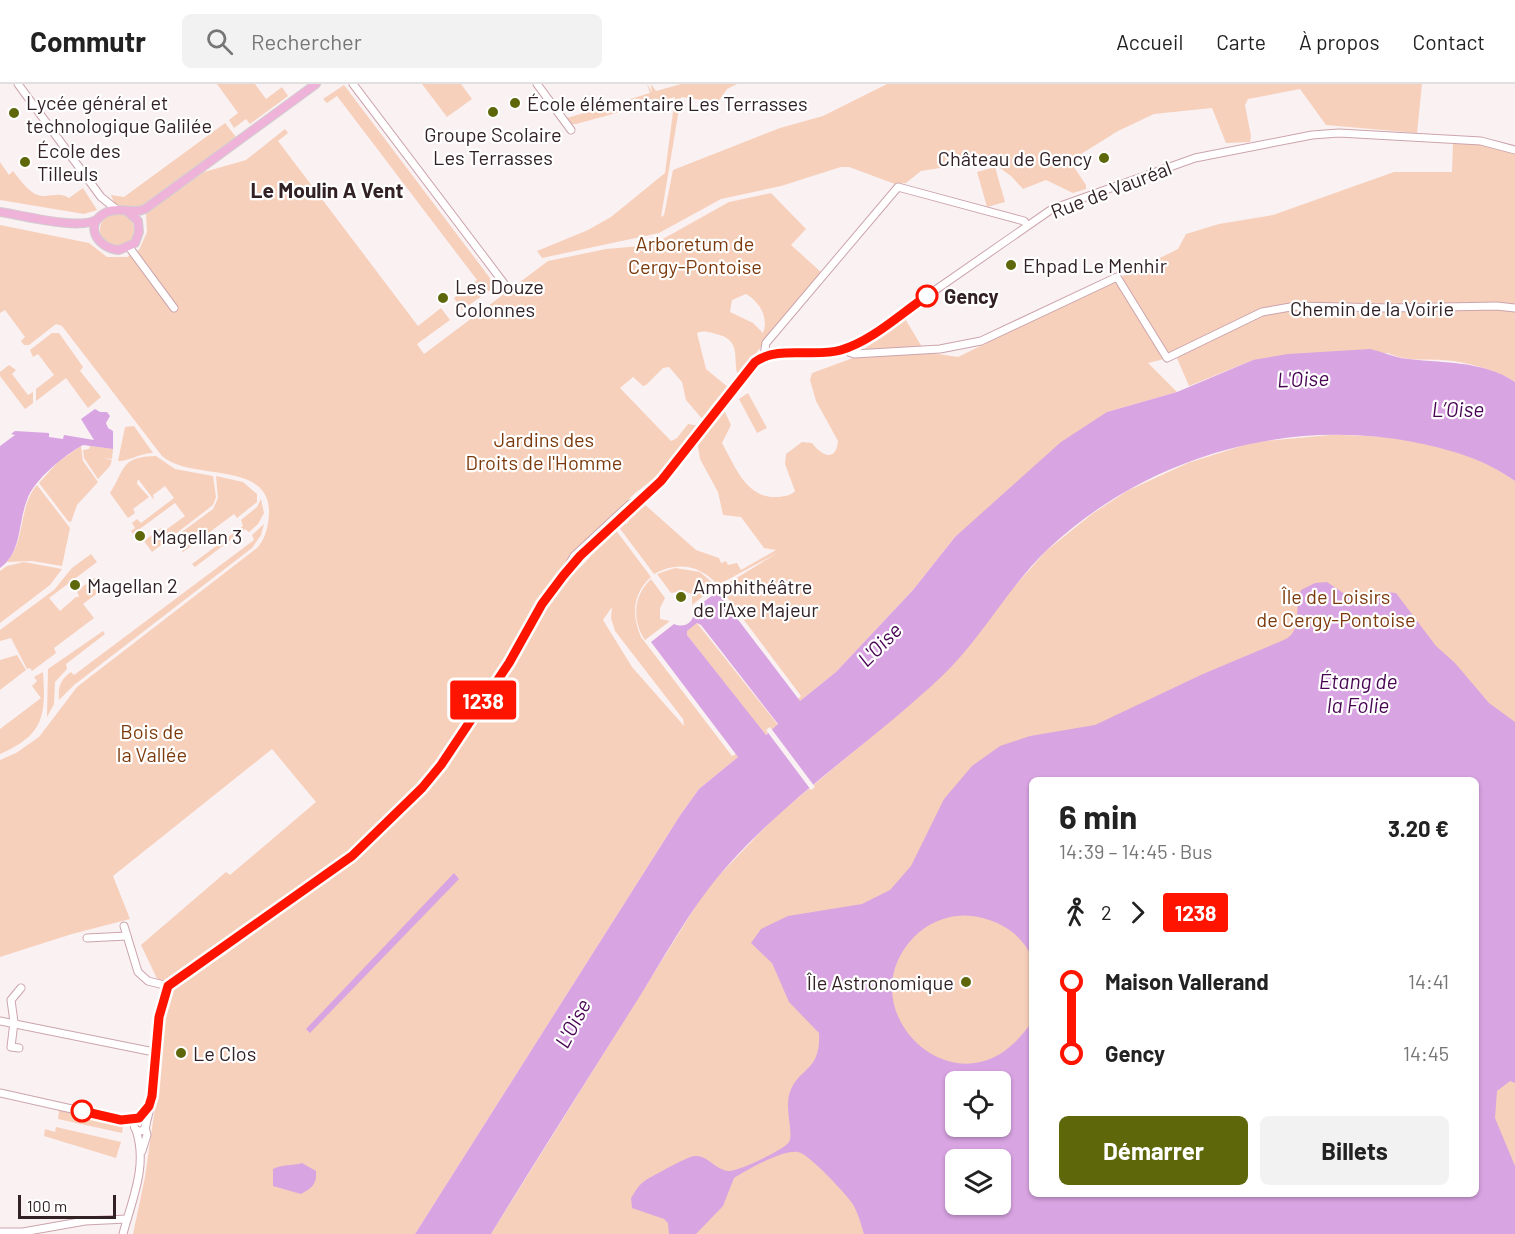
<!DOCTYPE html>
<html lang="fr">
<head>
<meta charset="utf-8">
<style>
  body { margin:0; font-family:Barlow,sans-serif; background:#f2f2f2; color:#222; height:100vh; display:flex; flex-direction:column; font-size:22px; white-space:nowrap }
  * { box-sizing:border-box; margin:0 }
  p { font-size:20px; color:#767676 }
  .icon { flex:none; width:33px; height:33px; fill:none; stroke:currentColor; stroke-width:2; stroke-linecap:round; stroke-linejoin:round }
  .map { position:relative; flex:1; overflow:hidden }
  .sheet { position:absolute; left:1029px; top:693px; width:450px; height:420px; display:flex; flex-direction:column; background:#fff; border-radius:9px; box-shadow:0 2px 4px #0004 }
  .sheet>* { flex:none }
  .badge { padding:0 12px; border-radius:4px; font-size:21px; line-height:39px }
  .controls { position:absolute; left:945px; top:987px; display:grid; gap:12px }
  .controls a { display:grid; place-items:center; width:66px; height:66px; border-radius:9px; background:#fff; box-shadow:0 2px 4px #0004; font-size:30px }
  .scale { position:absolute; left:18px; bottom:15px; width:98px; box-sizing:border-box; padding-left:6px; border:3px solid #322226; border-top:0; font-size:16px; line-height:21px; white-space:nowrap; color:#322226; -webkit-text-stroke:4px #fff; paint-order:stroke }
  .map>.badge { position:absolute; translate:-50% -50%; box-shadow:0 0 0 3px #fff }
  .legs { display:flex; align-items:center; gap:9px; height:66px; padding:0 30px; font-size:20px }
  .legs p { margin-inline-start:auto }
  .head { display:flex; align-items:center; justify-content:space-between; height:102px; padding:0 30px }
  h1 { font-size:33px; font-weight:700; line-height:45px }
  .primary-button { display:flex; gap:12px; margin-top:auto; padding:12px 30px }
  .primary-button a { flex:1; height:69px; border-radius:9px; background:#5e6709; color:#fff; font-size:24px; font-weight:700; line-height:69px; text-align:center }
  .primary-button a+a { background:#f2f2f2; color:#222 }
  ul { padding:0 30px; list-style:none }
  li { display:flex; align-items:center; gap:21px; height:72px; font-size:22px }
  li i { display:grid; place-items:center; width:9px; height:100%; margin:0 8px; background:currentColor }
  li i::after { content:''; width:15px; height:15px; margin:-8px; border:4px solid; border-radius:50%; background:#fff }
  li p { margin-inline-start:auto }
  li:first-child i { background:linear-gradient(#0000 50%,currentColor 0) }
  li:last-child i { background:linear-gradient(currentColor 50%,#0000 0) }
  header { display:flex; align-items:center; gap:36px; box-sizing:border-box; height:84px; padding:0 30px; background:#fff; border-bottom:2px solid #e0e0e0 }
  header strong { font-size:28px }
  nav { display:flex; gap:33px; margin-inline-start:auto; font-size:21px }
  .search { width:420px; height:54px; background:#f2f2f2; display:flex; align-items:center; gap:15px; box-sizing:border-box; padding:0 21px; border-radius:9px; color:#767676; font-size:22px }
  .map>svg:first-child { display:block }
  .green { fill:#f7d0bb; fill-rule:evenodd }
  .water { fill:#d8a4e2; fill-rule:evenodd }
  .pier { fill:#faf1f3 }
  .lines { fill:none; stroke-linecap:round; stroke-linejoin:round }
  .minor-casing { stroke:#cca4ac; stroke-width:9 }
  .major-casing { stroke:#d2cecf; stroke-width:10 }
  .minor { stroke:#fff; stroke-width:7 }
  .major { stroke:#efb3d9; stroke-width:8 }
  .line-1-casing { stroke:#fff; stroke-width:14 }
  .line-1 { stroke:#ff1400; stroke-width:9 }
  .poi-dot { fill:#5e6709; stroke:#fff; stroke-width:2 }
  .stop-1-dot { fill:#fff; stroke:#ff1400; stroke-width:3 }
  .labels { text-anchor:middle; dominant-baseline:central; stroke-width:4.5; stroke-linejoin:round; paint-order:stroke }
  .poi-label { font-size:20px; fill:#322226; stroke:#fff; text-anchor:start }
  .street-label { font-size:20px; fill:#322226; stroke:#fff }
  .park-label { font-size:20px; fill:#7c3a0c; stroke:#fff }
  .stop-label { font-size:20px; font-weight:bold; fill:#322226; stroke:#fff; text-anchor:start }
  .neighbourhood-label { font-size:21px; font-weight:bold; fill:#322226; stroke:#fff }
  .water-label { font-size:21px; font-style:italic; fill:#480553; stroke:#fff }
</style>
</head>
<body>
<header>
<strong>Commutr</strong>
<div class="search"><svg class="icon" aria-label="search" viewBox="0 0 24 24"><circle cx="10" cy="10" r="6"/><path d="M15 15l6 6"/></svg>Rechercher</div>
<nav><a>Accueil</a><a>Carte</a><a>À propos</a><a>Contact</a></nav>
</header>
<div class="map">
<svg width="1515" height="1150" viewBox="0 0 1515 1150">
  <rect width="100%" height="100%" fill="#faf1f3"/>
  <!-- green -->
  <g class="green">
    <path d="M 217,0 L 255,0 L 266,15 L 282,3 L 288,12 L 250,40 L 246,35 L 234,44 L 229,36 L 238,29 Z"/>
    <path d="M 422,0 L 461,0 L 472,15 L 447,33 Z"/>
    <path d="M 647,0 L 652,8 L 651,0 L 656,7 L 681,0 L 737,0 L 727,5 L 718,18 L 681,13 L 661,133 L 664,131 L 673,86 L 780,44 L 823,32 L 887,0 L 1422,0 L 1417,49 L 1326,41 L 1300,5 L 1248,15 L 1245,21 L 1251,52 L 1250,58 L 1226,59 L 1212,24 L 1154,30 L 1118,47 L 1073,75 L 1074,83 L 1086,101 L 1086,105 L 1073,109 L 1046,96 L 1023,105 L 1011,92 L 986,74 L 962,75 L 940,84 L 921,87 L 906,99 L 895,100 L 849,83 L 841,83 L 781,102 L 721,115 L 659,149 L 542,174 L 537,167 L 588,146 L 611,133 L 665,89 L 675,13 L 576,40 L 572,40 L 567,34 L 650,9 Z"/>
    <path d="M 344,1 L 496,202 L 462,226 L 454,214 L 477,196 L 337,12 L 327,19 L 323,15 Z"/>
    <path d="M 225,39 L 236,53 L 141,122 L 131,125 L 115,121 L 111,111 L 124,113 Z"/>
    <path d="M 285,45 L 288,49 L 278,57 L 418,242 L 441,224 L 450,236 L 417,260 L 424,270 L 548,177 L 606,165 L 652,161 L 729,118 L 771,109 L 806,145 L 791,161 L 822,189 C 792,223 766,257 738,292 C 732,275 743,256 716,250 C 709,248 704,246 697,249 L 706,285 L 729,304 L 704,337 L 686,316 L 682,298 L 669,283 L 663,284 L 646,301 L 643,302 L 633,293 L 620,304 L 671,357 L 677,354 L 688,340 L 699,342 L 663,388 L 635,409 L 569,473 L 580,484 L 615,445 L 651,493 C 633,509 631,531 641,553 L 732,672 L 736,670 L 738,673 L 699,705 L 681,730 L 415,1150 L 133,1150 L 145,1093 L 159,995 L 162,905 L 141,861 L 226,788 L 230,791 L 316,718 L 272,665 L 113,792 L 130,835 L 72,850 L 0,873 L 0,676 L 16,669 L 39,653 L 77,603 L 257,464 C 266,454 268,443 269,430 C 271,375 191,398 162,372 L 62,242 L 56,240 L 29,261 L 24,261 L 21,257 L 25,253 L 5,226 L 0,229 L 0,141 L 89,159 L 107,173 L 127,173 L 139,166 L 147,148 L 146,130 L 153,123 L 204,88 L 246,76 ZM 746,210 C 760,218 769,234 763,249 L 753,239 L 730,228 L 732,216 ZM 612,523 L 611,534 L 615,547 L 683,635 L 684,642 L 632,583 L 603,536 Z"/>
    <path d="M 1453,59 L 1489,61 L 1515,70 L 1515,298 C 1498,287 1473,280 1453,277 C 1431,274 1409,279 1388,269 L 1253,276 L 1189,302 L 1176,272 L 1148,279 L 1177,308 L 1107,328 L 955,453 L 913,506 L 836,588 L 800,617 L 798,615 L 801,612 L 720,504 L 779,468 L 718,501 C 700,481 678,477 654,490 L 618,442 L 623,438 L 626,440 L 628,438 L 628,433 L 643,419 L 696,466 L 719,474 L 721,479 L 726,477 L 728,481 L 737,479 L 741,486 L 776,466 L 764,464 L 741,433 L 723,431 L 718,408 L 700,375 L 697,356 L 723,324 L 731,341 L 722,359 C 735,382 746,415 778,413 C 785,412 790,412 795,407 L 785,380 L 786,370 L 802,358 L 812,359 C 820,370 836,380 838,357 L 816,317 L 810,296 L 812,289 L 853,274 L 904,233 L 925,268 L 958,273 L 1178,165 L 1186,150 L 1219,140 L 1273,131 L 1394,88 L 1452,88 Z"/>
    <path d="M 0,78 L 9,91 L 13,87 C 22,98 31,113 46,112 C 54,111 62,109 69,114 L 83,104 L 97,126 L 84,130 L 0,116 Z"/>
    <path d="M 995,83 L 1005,118 L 987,123 L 977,88 Z"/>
    <circle cx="117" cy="146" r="17"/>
    <path d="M 52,249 L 59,249 L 83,283 L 80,287 L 101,313 L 88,324 L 66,294 L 36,317 L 36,305 L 54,291 L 38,270 L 33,273 L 30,266 Z"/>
    <path d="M 9,281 L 16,286 L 12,290 L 28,311 L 33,308 L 33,319 L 25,325 L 0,292 L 0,288 Z"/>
    <path d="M 748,309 L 767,344 L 757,349 L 739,315 Z"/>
    <path d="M 134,342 L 153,369 C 141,369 127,378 118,377 L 125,343 Z"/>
    <path d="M 1331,351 C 1393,351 1464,359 1515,397 L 1515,1150 L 491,1150 L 707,804 L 775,733 L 865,658 L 967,563 L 1005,513 L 1046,467 L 1092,430 L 1127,407 L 1188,379 L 1254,358 ZM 1032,696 L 1476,696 L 1476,1110 L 1032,1110 ZM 956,998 L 1000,998 L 1000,1042 L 956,1042 ZM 956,1076 L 1000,1076 L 1000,1120 L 956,1120 Z"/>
    <path d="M 81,362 L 83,377 L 98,398 L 77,421 L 71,438 L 68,437 L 39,399 L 58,378 Z"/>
    <path d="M 90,362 L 113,365 L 112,375 L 104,374 L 112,376 L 110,382 L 98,395 L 84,374 L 83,366 L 89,365 Z"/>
    <path d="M 156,372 L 175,385 L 213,392 L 216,413 L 213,421 L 152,468 L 144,457 L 161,444 L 167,448 L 167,445 L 185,432 L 175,419 L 133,450 L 131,447 L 135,444 L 132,439 L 137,435 L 141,439 L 174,414 L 165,402 L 153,411 L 154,416 L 138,395 L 137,400 L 149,413 L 133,425 L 135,429 L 128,434 L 110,409 C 126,384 120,373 156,372 Z"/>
    <path d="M 216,392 L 243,398 L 257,410 L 257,418 L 237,434 L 234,430 L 183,468 L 175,453 L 213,425 L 218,414 Z"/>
    <path d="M 37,401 L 70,444 L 62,482 L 32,477 L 7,478 C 26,456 18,423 37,401 Z"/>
    <path d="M 261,415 L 264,429 L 258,440 L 249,448 L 245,445 L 195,483 L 192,480 L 243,442 L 241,436 L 257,423 Z"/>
    <path d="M 264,440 L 261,451 L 252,464 L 74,601 L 59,616 C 58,603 60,596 71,588 L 74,591 L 254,456 L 252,451 Z"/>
    <path d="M 91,470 L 97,478 L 49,514 L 60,527 L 76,513 L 79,513 L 77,507 L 94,494 L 103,505 L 83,520 L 94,534 L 54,564 L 56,569 L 32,587 L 30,584 L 27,585 L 11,554 L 0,557 L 0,546 L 54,506 L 72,484 Z"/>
    <path d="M 24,478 L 62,485 L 50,501 L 0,539 L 0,487 L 7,482 Z"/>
    <path d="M 675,484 L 700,488 L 716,502 L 692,521 L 692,510 L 683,507 L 671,509 L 657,490 Z"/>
    <path d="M 651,495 L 665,514 L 660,524 L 660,535 L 670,537 L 645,556 C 632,536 633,512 651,495 Z"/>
    <path d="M 697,539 L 778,641 L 765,651 L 687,551 L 686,547 Z"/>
    <path d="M 103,547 L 105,550 L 66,580 L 67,585 L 55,598 L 54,620 L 47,633 L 48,585 Z"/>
    <path d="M 17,571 L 26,586 L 0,606 L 0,576 Z"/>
    <path d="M 43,588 C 46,632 44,651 0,670 L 0,645 L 41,614 L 32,602 L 37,597 L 34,593 Z"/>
    <path d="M 59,1026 L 123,1041 L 122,1049 L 58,1035 Z"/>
    <path d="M 56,1043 L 121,1058 L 116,1074 L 44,1052 L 45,1045 L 55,1048 Z"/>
  </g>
  <!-- water -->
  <g class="water">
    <path d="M 1370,265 C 1380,267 1391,272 1401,274 C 1440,280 1481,275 1515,298 L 1515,397 C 1486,376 1452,366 1418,359 C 1286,332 1146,373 1048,465 C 1007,504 981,556 940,594 C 872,658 793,709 730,779 C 694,818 668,867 640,912 C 590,991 540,1070 491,1150 L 415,1150 L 681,730 L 699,705 L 738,673 L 651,558 L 674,540 C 685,545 695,538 694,525 L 717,508 L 800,617 L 836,588 L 913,506 L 955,453 L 1061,358 L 1107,328 L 1177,308 L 1253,276 L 1288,270 ZM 697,539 L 701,541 L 778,640 L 766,651 L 687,551 L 687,547 Z"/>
    <path d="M 95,325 L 100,328 L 107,328 L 110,332 L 106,339 L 108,344 L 113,347 L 113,365 L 83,361 C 65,371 34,395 27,416 C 18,438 22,469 0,484 L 0,362 L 15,351 L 11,350 L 15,347 L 49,349 L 49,353 L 63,355 L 64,351 L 94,356 L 81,335 Z"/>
    <path d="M 1327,498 L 1355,517 L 1385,508 L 1396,509 L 1436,562 L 1455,579 L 1489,619 L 1515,638 L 1515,999 L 1510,997 L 1497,1007 L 1495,1034 L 1515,1082 L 1515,1150 L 864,1150 C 861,1140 858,1128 852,1119 C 845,1109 809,1070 798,1068 C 782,1066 748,1085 734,1094 L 723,1122 L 696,1150 L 669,1150 L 668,1139 L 664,1135 L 632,1124 L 631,1114 C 635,1108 639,1100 646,1096 C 653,1092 688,1072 695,1072 C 707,1071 715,1085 728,1087 C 737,1088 784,1066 789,1058 C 794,1049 784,1024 790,1008 C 799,983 821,988 819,949 L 789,918 L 772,879 L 751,859 L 761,845 L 788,832 L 862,820 L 890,806 L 911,782 L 944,715 L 972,682 L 1000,662 L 1030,652 L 1095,641 L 1203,590 L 1286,555 C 1304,544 1293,522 1301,506 L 1315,499 ZM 1032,696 L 1476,696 L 1476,1110 L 1032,1110 L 1032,938 C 1023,950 1013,962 1000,970 C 934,1010 852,917 914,853 C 928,838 951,829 972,832 C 997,835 1022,849 1032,874 ZM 956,998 L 1000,998 L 1000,1042 L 956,1042 ZM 956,1076 L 1000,1076 L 1000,1120 L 956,1120 Z"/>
    <path d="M 454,789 L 459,795 L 310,949 L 306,945 Z"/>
    <path d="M 302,1079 L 316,1087 C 317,1100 312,1104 301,1110 L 273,1102 L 273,1085 C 282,1080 292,1082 302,1079 Z"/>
  </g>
  <!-- pier -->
  <path class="pier" d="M 770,643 L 815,703 L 811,706 L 766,646 Z"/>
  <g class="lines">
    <!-- minor casing -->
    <g class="minor-casing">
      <g id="minor">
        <path d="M 18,0 L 101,113 L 116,125"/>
        <path d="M 353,0 L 506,202"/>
        <path d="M 537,0 L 571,46"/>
        <path d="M 129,163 L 174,224"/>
        <path d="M 843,266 L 854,270 L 940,265 L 981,257 L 1117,193 L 1167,274 L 1262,228 L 1296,222 L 1390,224 L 1497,222 L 1515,224"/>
        <path d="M 764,271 L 766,259 L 898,103 L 1024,137 L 1027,141"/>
        <path d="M 569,481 L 574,472 L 630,420"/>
        <path d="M 124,842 L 138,888 L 148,897 L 168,902"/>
        <path d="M 87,854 L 127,852"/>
        <path d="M 0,937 L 154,968"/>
        <path d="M 19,964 L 11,963 L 14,938 L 11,916 L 21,904"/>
        <path d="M 0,1009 L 121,1036 L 136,1035"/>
        <circle cx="140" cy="1041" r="6"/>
        <path d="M 146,1040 C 159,996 147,945 168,902 L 352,772 L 422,704 L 441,681 L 509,579 L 542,520 L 563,492 L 580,472 L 661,397 L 755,278 C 774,264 802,271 825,269 C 839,268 850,262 862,257 L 1052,125 L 1195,74 L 1312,51 L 1339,49 L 1481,57 L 1515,66"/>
        <path d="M 142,1067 L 147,1051 L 145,1043"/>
        <path d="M 0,1148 L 23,1148 L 85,1137 L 127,1135"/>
        <path d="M 123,1150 C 132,1115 148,1082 136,1046"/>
      </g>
    </g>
    <!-- major casing -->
    <g class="major-casing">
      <g id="major">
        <path d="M 127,127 L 138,137 L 139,148 L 135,159 L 119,166 C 96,164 83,139 107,128 C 120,122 133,131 145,125 L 316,0"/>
        <path d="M 0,128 C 22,131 81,147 98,135"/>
      </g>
    </g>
    <!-- minor -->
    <use href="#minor" class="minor"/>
    <!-- major -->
    <use href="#major" class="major"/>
  </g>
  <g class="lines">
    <!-- line-1 casing -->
    <g class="line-1-casing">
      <path id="line-1" d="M 82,1027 L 121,1036 L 139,1034 L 149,1022 L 152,1012 L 159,933 L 168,902 L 352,772 L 422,704 L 441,681 L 509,579 L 542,520 L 563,492 L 580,472 L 661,397 L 755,278 C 778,261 814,274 841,266 C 872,257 900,230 927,212"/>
    </g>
    <!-- line-1 -->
    <use href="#line-1" class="line-1"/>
  </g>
  <!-- markers -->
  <g class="poi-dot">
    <circle cx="515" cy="19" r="6"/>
    <circle cx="493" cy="28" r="6"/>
    <circle cx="14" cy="29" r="6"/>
    <circle cx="1104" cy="74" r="6"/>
    <circle cx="25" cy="78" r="6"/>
    <circle cx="1011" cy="181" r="6"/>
    <circle cx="443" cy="214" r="6"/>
    <circle cx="140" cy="452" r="6"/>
    <circle cx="75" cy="501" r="6"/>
    <circle cx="681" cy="513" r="6"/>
    <circle cx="966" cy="898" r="6"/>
    <circle cx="181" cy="969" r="6"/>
  </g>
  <g class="stop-1-dot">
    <circle cx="927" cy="212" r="10"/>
    <circle cx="82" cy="1027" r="10"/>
  </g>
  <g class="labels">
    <!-- poi labels -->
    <g class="poi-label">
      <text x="26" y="18">Lycée général et<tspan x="26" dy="23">technologique Galilée</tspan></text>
      <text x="527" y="19">École élémentaire Les Terrasses</text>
      <text x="493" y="50" text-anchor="middle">Groupe Scolaire<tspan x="493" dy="23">Les Terrasses</tspan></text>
      <text x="37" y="66">École des<tspan x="37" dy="23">Tilleuls</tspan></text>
      <text x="1092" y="74" text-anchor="end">Château de Gency</text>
      <text x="1023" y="181">Ehpad Le Menhir</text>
      <text x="455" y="202">Les Douze<tspan x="455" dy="23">Colonnes</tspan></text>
      <text x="152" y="452">Magellan 3</text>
      <text x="87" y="501">Magellan 2</text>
      <text x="693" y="502">Amphithéâtre<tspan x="693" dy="23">de l'Axe Majeur</tspan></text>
      <text x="954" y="898" text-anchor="end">Île Astronomique</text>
      <text x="193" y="969">Le Clos</text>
    </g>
    <!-- street labels -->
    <g class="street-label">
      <text transform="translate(1111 105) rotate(-21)">Rue de Vauréal</text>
      <text x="1372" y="224">Chemin de la Voirie</text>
    </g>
    <!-- park labels -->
    <g class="park-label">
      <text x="695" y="159">Arboretum de<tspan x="695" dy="23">Cergy‐Pontoise</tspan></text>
      <text x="544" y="355">Jardins des<tspan x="544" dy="23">Droits de l'Homme</tspan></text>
      <text x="1336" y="512">Île de Loisirs<tspan x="1336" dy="23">de Cergy-Pontoise</tspan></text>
      <text x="152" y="647">Bois de<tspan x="152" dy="23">la Vallée</tspan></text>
    </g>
    <!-- stop labels -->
    <g class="stop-label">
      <text x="944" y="212">Gency</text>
    </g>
    <!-- neighbourhood labels -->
    <g class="neighbourhood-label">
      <text x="327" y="105">Le Moulin A Vent</text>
    </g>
    <!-- water labels -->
    <g class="water-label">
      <text transform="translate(1303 294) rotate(-2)">L'Oise</text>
      <text x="1458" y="324">L’Oise</text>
      <text transform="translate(879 560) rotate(-45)">L'Oise</text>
      <text x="1358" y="596">Étang de<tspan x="1358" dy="24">la Folie</tspan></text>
      <text transform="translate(572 939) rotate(-62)">L'Oise</text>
    </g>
  </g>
</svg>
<div class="controls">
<a><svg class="icon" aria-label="locate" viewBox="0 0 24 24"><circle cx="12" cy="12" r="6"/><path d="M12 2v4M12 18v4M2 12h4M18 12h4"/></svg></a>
<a><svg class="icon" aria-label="layers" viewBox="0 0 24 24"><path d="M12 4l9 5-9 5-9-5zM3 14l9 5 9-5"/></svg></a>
</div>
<div class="scale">100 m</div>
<b class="badge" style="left:483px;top:616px;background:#ff1400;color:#fff">1238</b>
<section class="sheet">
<div class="head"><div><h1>6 min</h1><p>14:39 – 14:45 · Bus</p></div><b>3.20 €</b></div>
<div class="legs"><svg class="icon" aria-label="walk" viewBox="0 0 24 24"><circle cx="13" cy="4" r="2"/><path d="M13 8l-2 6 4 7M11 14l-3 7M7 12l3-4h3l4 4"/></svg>2<svg class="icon" aria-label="forward" viewBox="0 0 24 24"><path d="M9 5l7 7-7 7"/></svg><b class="badge" style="background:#ff1400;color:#fff">1238</b></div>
<ul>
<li><i style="color:#ff1400"></i><b>Maison Vallerand</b><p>14:41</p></li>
<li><i style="color:#ff1400"></i><b>Gency</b><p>14:45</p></li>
</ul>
<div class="primary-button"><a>Démarrer</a><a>Billets</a></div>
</section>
</div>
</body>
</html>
